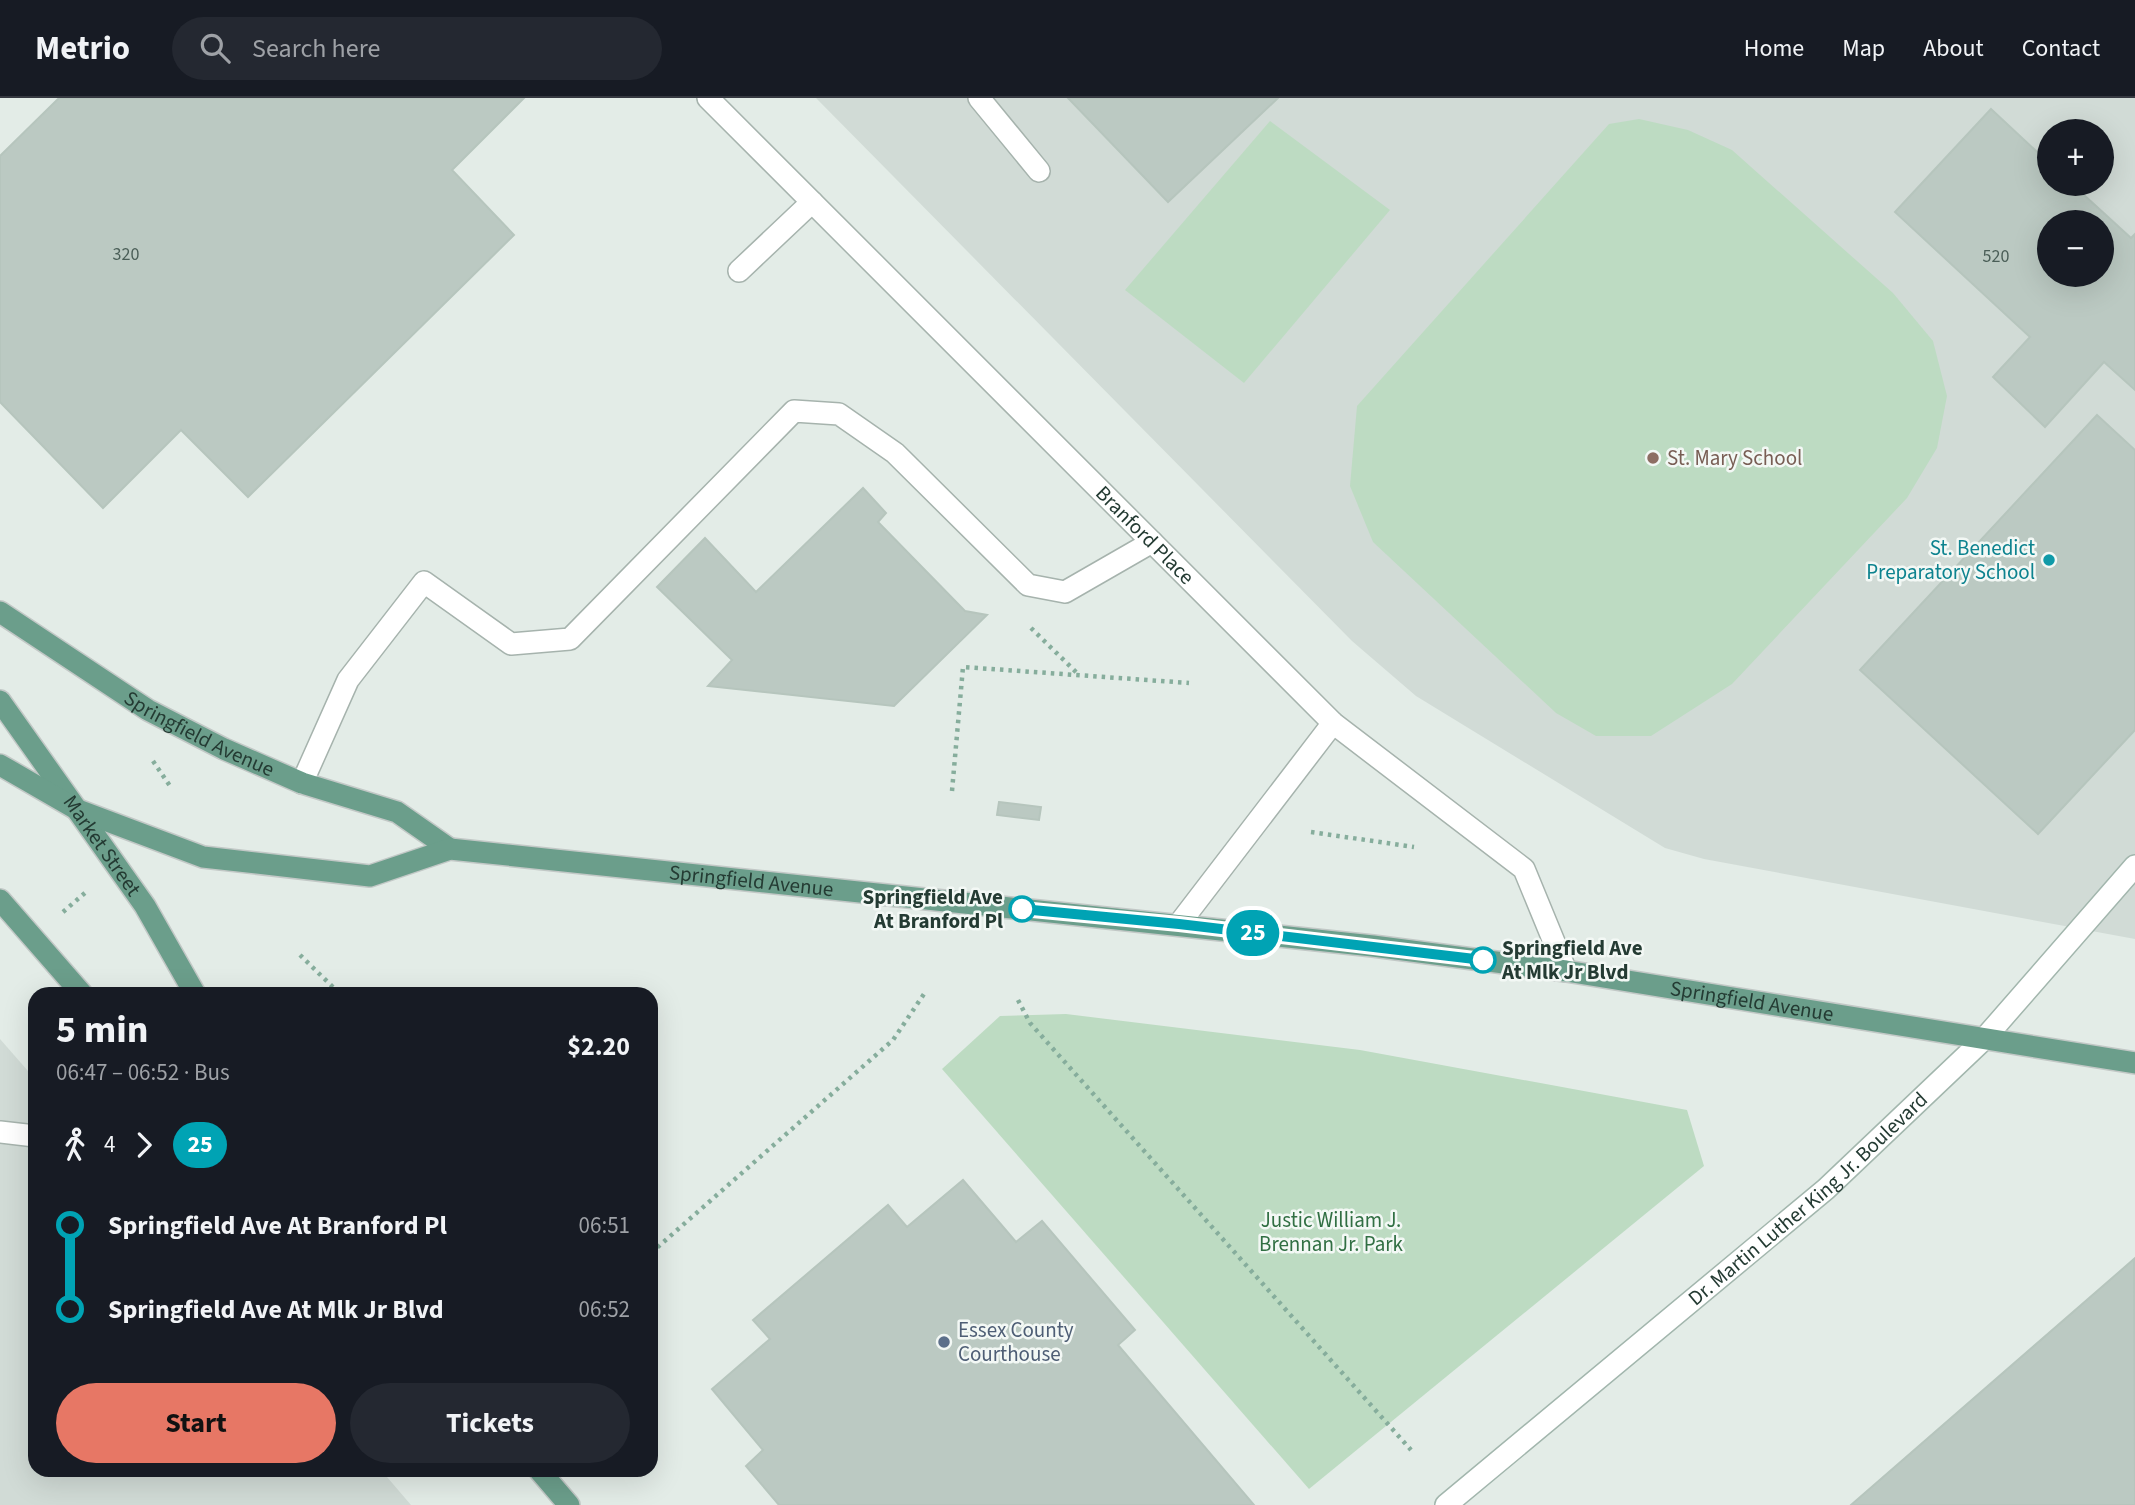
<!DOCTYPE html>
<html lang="en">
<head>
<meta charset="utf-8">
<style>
  body { margin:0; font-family:"Source Sans 3",sans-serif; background:#242831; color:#f1f3f6; height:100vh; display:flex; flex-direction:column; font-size:26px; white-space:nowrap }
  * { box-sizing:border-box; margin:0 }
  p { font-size:23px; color:#9ea1a6 }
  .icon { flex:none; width:38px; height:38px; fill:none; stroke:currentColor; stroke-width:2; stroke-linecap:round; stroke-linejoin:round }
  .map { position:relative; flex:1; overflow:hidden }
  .side { position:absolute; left:28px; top:889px; width:630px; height:490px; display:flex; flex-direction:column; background:#171b24; border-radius:21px; box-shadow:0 7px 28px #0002 }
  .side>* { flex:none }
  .badge { padding:0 14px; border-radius:23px; font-size:24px; line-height:46px }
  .buttons { position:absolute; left:2037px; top:21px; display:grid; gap:14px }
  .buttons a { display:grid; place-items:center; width:77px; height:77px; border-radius:50%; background:#171b24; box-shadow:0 7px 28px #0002; font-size:35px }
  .map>.badge { position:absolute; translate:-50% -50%; box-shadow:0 0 0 4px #fff }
  .legs { display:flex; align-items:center; gap:10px; height:77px; padding:0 28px; font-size:23px }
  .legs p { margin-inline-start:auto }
  .summary { display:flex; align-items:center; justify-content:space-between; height:119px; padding:0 28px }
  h1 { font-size:38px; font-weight:700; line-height:52px }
  .action { display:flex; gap:14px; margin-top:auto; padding:14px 28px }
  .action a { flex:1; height:80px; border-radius:42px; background:#e77765; color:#111; font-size:28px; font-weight:700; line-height:80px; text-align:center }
  .action a+a { background:#242831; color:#f1f3f6 }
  ul { padding:0 28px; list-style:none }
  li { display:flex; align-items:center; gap:24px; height:84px; font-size:26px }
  li i { display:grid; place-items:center; width:10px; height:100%; margin:0 9px; background:currentColor }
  li i::after { content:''; width:18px; height:18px; margin:-9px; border:5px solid; border-radius:50%; background:#171b24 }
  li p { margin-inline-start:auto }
  li:first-child i { background:linear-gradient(#0000 50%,currentColor 0) }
  li:last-child i { background:linear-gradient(currentColor 50%,#0000 0) }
  header { display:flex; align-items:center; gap:42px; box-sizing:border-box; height:98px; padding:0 35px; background:#171b24; border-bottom:2px solid #363941 }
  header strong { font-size:33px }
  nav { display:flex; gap:38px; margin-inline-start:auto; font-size:24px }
  .search { width:490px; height:63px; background:#242831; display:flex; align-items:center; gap:18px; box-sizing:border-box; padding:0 24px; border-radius:38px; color:#9ea1a6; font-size:26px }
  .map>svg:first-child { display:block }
  .built { fill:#d1dbd6; fill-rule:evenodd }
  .green { fill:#bddbc2 }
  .building { fill:#bbc9c2; stroke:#b6c5bd; stroke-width:2; fill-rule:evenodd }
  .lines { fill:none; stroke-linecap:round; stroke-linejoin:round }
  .lane-casing { stroke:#a6b3ad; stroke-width:24 }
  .street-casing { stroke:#a6b3ad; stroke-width:24 }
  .secondary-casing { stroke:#a2b6ad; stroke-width:24 }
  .primary-casing { stroke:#c2c8c6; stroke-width:24 }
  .path { stroke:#86ad9c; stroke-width:4.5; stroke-dasharray:3.5 5; stroke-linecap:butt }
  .lane { stroke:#fff; stroke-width:21 }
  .street { stroke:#fff; stroke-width:21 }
  .secondary { stroke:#fff; stroke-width:21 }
  .primary { stroke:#6b9e8b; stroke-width:21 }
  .line-1-casing { stroke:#fff; stroke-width:16 }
  .line-1 { stroke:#00a3b4; stroke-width:10 }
  .education-dot { fill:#8d6e63; stroke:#f3f8f5; stroke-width:2.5 }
  .culture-dot { fill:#0f9aa8; stroke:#f3f8f5; stroke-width:2.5 }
  .stop-1-dot { fill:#fff; stroke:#00a3b4; stroke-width:3.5 }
  .service-dot { fill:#5c6f8a; stroke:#f3f8f5; stroke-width:2.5 }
  .labels { text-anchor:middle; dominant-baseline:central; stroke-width:5; stroke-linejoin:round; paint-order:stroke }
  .number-label { font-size:18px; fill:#4a5e57 }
  .education-label { font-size:21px; fill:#785e54; stroke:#f3f8f5; text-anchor:start }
  .street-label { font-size:21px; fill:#243b33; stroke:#f3f8f5 }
  .culture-label { font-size:21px; fill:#0d838f; stroke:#f3f8f5; text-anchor:end }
  .stop-label { font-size:21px; font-weight:bold; fill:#243b33; stroke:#f3f8f5; text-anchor:end }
  .park-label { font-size:21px; fill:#316f43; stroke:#f3f8f5 }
  .service-label { font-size:21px; fill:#4e5e75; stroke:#f3f8f5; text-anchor:start }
</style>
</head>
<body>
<header>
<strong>Metrio</strong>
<div class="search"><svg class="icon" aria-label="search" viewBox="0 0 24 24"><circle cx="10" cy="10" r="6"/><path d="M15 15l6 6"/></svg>Search here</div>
<nav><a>Home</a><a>Map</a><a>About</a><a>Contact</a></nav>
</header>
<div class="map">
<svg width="2135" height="1407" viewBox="0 0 2135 1407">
  <rect width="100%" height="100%" fill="#e3ece7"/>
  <!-- built -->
  <g class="built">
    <path d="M 816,0 L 2135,0 L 2135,841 L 1704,761 L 1665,750 L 1416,598 L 1352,543 ZM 2049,33 L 2102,33 L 2102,86 L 2049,86 ZM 2049,124 L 2102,124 L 2102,177 L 2049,177 Z"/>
    <path d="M 0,941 L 35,981 L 35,1372 L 381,1372 L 411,1407 L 0,1407 Z"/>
  </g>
  <!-- green -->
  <g class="green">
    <path d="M 1639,21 L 1688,32 L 1732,52 L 1893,195 L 1933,243 L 1947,298 L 1937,350 L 1907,400 L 1732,586 L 1651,638 L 1596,638 L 1556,615 L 1373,444 L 1350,388 L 1357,308 L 1609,26 Z"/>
    <path d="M 1270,23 L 1390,112 L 1244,285 L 1125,192 Z"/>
    <path d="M 1066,916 L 1360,952 L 1687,1012 L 1704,1068 L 1309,1391 L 942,971 L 1000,918 Z"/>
  </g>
  <!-- building -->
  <g class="building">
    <path d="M 59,0 L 524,0 L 452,72 L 514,137 L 248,399 L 181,332 L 103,410 L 0,304 L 0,58 Z"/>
    <path d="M 1068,0 L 1278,0 L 1168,104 Z"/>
    <path d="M 1991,11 L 2049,65 L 2049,86 L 2072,86 L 2131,140 L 2135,136 L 2135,292 L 2104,264 L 2045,329 L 1993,279 L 2030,239 L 1895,114 ZM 2049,124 L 2102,124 L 2102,177 L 2049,177 Z"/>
    <path d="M 2097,317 L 2135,352 L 2135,632 L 2038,736 L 1860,572 Z"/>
    <path d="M 863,390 L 886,415 L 878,424 L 965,513 L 987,517 L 894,608 L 708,588 L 732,562 L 657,489 L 705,440 L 756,494 Z"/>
    <path d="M 999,704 L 1041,709 L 1039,722 L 997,717 Z"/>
    <path d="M 963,1082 L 1016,1144 L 1042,1123 L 1135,1232 L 1118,1247 L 1254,1407 L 779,1407 L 746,1368 L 763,1352 L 712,1291 L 770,1241 L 753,1222 L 888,1107 L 907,1129 Z"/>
    <path d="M 2134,1161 L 2135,1407 L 1851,1407 Z"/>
  </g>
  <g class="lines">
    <!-- lane casing -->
    <g class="lane-casing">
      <g id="lane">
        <path d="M 979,0 L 1039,73"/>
        <path d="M 739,173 L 812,104"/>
        <path d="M 302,685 L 348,582 L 424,484 L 511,546 L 570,541 L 794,313 L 839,316 L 895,355 L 1028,487 L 1065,494 L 1152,444"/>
        <path d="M 0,1034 L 35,1038"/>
      </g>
    </g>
    <!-- street casing -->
    <g class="street-casing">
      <g id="street">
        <path id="s1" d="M 708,0 L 1333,625 L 1524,771 L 1566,873"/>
        <path d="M 1179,826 L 1333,625"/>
      </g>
    </g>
    <!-- secondary casing -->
    <g class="secondary-casing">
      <g id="secondary">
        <path id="s2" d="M 1446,1407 L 1826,1091 L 1984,941 L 2135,768"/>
      </g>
    </g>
    <!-- primary casing -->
    <g class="primary-casing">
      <g id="primary">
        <path id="s3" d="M 0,514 L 148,612 L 224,651 L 302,685 L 397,714 L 450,751"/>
        <path id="s4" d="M 0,603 L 145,808 L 195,896"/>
        <path id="s5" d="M 0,667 L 78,712 L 203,759 L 370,778 L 450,751 L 1373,848 L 1566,873 L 2135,965"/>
        <path d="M 0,802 L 82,896"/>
        <path d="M 539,1372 L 569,1407"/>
      </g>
    </g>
    <!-- path -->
    <g class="path">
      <path d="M 1031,530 L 1078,576"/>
      <path d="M 153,663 L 170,688"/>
      <path d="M 952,693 L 963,569 L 1189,585"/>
      <path d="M 1311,734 L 1414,749"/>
      <path d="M 63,814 L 86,794"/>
      <path d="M 300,857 L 340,896"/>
      <path d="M 1018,902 L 1030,925 L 1411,1352"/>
      <path d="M 651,1155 L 893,942 L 926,893"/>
    </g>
    <!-- lane -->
    <use href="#lane" class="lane"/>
    <!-- street -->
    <use href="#street" class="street"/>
    <!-- secondary -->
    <use href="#secondary" class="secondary"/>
    <!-- primary -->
    <use href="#primary" class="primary"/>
  </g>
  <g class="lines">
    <!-- line-1 casing -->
    <g class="line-1-casing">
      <path id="line-1" d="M 1022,811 L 1179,826 L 1483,862"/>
    </g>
    <!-- line-1 -->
    <use href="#line-1" class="line-1"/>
  </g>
  <!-- markers -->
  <circle class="education-dot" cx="1653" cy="360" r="7"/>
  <circle class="culture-dot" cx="2049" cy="462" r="7"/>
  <g class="stop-1-dot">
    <circle cx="1022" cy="811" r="12"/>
    <circle cx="1483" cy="862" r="12"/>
  </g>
  <circle class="service-dot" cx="944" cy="1244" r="7"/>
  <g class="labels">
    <!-- number labels -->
    <g class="number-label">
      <text x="126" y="156">320</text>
      <text x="1996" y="158">520</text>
    </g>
    <!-- education labels -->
    <g class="education-label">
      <text x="1667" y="360">St. Mary School</text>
    </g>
    <!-- street labels -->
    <g class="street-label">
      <text stroke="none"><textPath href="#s1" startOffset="618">Branford Place</textPath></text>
      <text stroke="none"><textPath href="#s3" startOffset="234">Springfield Avenue</textPath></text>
      <text stroke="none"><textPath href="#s4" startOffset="177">Market Street</textPath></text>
      <text stroke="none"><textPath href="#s5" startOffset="779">Springfield Avenue</textPath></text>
      <text stroke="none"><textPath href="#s5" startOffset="1787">Springfield Avenue</textPath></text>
      <text stroke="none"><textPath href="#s2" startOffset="474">Dr. Martin Luther King Jr. Boulevard</textPath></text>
    </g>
    <!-- culture labels -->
    <g class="culture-label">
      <text x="2035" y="450">St. Benedict<tspan x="2035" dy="24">Preparatory School</tspan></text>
    </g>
    <!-- stop labels -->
    <g class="stop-label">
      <text x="1003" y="799">Springfield Ave<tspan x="1003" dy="24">At Branford Pl</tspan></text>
      <text x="1502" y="850" text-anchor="start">Springfield Ave<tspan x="1502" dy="24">At Mlk Jr Blvd</tspan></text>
    </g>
    <!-- park labels -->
    <g class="park-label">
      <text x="1331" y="1122">Justic William J.<tspan x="1331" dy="24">Brennan Jr. Park</tspan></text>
    </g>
    <!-- service labels -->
    <g class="service-label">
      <text x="958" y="1232">Essex County<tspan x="958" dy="24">Courthouse</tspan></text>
    </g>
  </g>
</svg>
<div class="buttons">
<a>+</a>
<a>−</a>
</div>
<b class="badge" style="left:1253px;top:835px;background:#00a3b4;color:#fff">25</b>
<section class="side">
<div class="summary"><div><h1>5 min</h1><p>06:47 – 06:52 · Bus</p></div><b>$2.20</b></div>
<div class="legs"><svg class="icon" aria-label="walk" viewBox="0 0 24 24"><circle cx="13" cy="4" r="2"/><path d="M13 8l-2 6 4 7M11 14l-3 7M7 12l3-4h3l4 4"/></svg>4<svg class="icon" aria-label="forward" viewBox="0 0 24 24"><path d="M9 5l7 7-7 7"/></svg><b class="badge" style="background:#00a3b4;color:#fff">25</b></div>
<ul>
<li><i style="color:#00a3b4"></i><b>Springfield Ave At Branford Pl</b><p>06:51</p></li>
<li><i style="color:#00a3b4"></i><b>Springfield Ave At Mlk Jr Blvd</b><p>06:52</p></li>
</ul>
<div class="action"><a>Start</a><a>Tickets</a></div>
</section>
</div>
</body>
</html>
